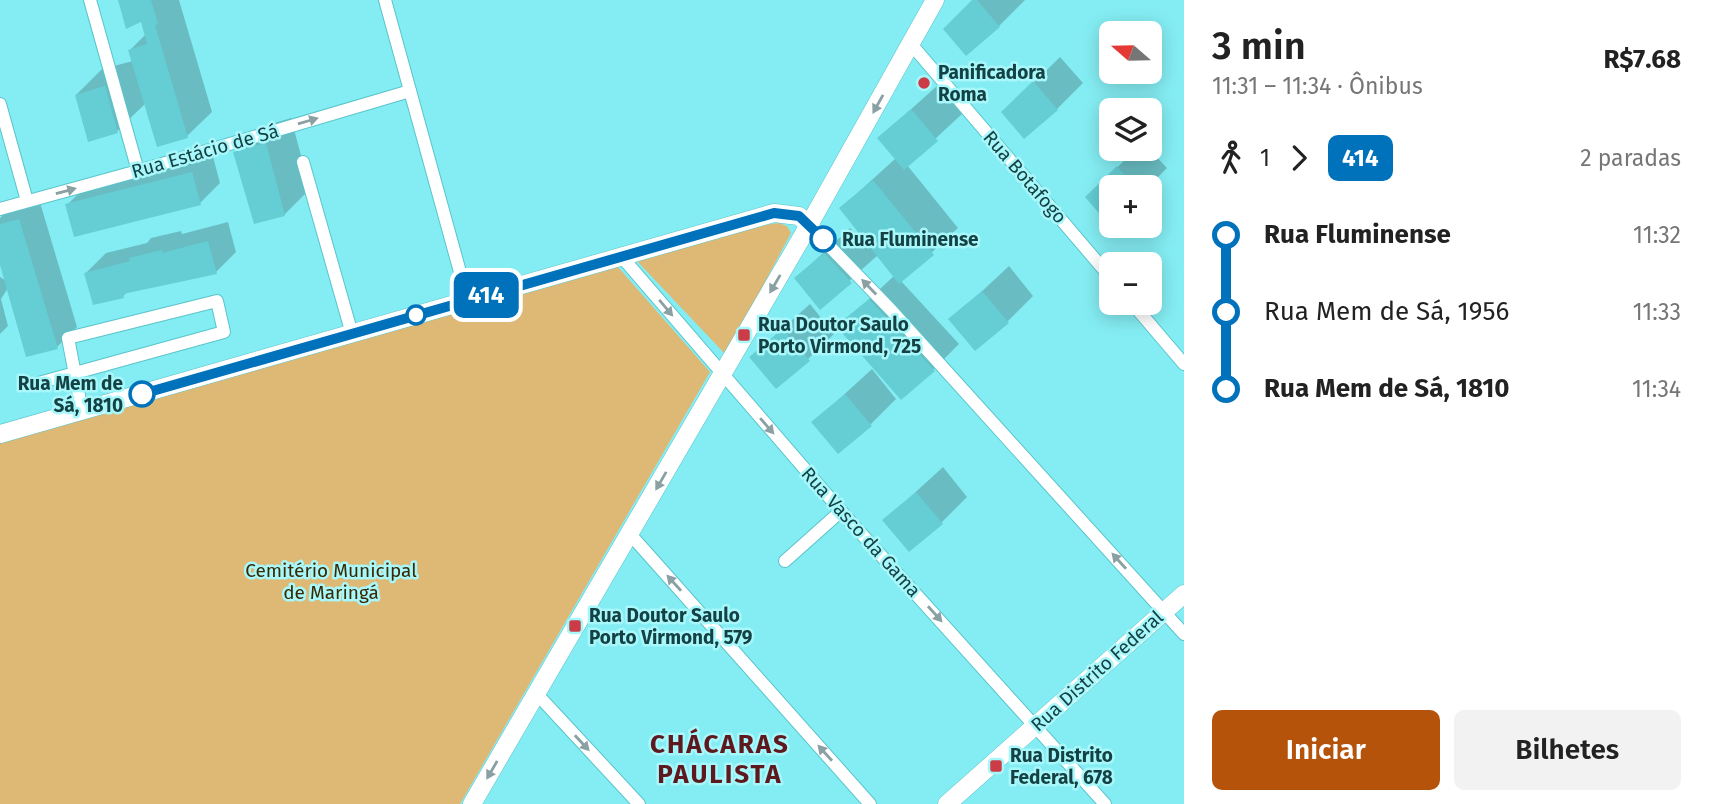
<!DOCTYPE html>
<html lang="pt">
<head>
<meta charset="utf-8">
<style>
  body { margin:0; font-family:"Fira Sans",sans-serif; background:#f2f2f2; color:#222; height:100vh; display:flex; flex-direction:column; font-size:26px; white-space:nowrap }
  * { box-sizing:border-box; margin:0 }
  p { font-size:23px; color:#767676 }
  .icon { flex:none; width:38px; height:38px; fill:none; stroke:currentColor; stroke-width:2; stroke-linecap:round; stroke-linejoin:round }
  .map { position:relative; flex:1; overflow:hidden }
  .details { display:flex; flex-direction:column; background:#fff; width:525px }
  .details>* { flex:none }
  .badge { padding:0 14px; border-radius:10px; font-size:24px; line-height:46px }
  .needle { width:46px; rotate:290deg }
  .controls { position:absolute; left:1099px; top:21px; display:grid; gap:14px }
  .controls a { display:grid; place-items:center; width:63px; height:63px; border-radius:10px; background:#fff; box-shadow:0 4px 18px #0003; font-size:35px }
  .map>.badge { position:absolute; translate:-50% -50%; box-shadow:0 0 0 4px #fff }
  .legs { display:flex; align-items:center; gap:10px; height:77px; padding:0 28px; font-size:23px }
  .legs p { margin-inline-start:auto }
  .summary { display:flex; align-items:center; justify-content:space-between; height:119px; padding:0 28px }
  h1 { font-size:38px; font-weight:600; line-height:52px }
  .cta { display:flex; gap:14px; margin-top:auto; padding:14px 28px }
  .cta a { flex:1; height:80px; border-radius:10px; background:#b45309; color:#fff; font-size:28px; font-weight:600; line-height:80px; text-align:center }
  .cta a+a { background:#f2f2f2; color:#222 }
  ul { padding:0 28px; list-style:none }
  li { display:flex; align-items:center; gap:24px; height:77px; font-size:26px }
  li i { display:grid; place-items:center; width:10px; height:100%; margin:0 9px; background:currentColor }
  li i::after { content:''; width:18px; height:18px; margin:-9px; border:5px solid; border-radius:50%; background:#fff }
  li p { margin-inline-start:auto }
  li:first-child i { background:linear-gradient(#0000 50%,currentColor 0) }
  li:last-child i { background:linear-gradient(currentColor 50%,#0000 0) }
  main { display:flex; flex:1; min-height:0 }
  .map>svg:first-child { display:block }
  .green { fill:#deb976 }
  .shadow { fill:#0003 }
  .building { fill:#64ced4 }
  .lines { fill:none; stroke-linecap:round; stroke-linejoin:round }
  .street-casing { stroke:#5ac4ca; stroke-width:14 }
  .secondary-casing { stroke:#5ac4ca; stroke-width:19 }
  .street { stroke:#fff; stroke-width:12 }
  .secondary { stroke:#fff; stroke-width:18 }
  .oneway { fill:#8aa0a2 }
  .line-1-casing { stroke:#fff; stroke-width:16 }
  .line-1 { stroke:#0072bc; stroke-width:10 }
  .poi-dot { fill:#cc3c47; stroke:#a7f7fb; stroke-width:2.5 }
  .stop-1-dot { fill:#fff; stroke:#0072bc; stroke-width:3.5 }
  .labels { text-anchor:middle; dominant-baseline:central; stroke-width:5; stroke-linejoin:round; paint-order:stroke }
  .poi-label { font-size:19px; font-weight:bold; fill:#144244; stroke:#a7f7fb; text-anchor:start }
  .street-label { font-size:19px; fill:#144244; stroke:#a7f7fb }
  .stop-label { font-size:19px; font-weight:bold; fill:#144244; stroke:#a7f7fb; text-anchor:start }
  .park-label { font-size:19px; fill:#3b2801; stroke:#a7f7fb }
  .district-label { font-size:26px; font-weight:bold; letter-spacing:2px; fill:#5e191e; stroke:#a7f7fb }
</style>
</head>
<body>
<main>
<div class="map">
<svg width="1184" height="804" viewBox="0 0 1184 804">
  <rect width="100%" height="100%" fill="#84edf3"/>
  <!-- green -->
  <g class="green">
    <path d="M 779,223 L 787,226 L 791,233 L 726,355 L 636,260 L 765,225 Z"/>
    <path d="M 618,267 L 710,372 L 460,804 L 0,804 L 0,443 Z"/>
  </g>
  <!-- shadow -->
  <g class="shadow">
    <path d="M 120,0 L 179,0 L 212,112 L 187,136 L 146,103 L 117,131 L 76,95 L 102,69 L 133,61 L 130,50 L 146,34 L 143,19 Z"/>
    <path d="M 975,0 L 1025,0 L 999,26 L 966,53 Z"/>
    <path d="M 1060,57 L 1083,83 L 1057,109 L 1024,136 L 1004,112 Z"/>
    <path d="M 938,85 L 962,114 L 907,165 L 958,228 L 901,281 L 959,344 L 933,370 L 839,327 L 895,275 L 878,255 L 820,307 L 796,278 L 850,228 L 869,248 L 871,246 L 841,208 L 896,158 L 879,138 Z"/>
    <path d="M 291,118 L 310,189 L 284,215 L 235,153 L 261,127 Z"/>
    <path d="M 1136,149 L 1149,149 L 1167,168 L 1148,187 L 1111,187 L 1111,219 L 1108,221 L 1087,197 Z"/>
    <path d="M 212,153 L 220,183 L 200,203 L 67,205 L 87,185 Z"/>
    <path d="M 39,199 L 77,327 L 57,347 L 8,288 L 1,299 L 8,326 L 0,334 L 0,277 L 5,280 L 0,262 L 0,218 L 10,208 Z"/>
    <path d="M 228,222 L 236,252 L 216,272 L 128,291 L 123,296 L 86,273 L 106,253 L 147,243 L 151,238 L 181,231 L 182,234 Z"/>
    <path d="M 1009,266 L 1033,296 L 1008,321 L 951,320 Z"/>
    <path d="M 810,304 L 834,334 L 808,359 L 751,357 Z"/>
    <path d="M 872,369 L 896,399 L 871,424 L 838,452 L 814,422 Z"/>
    <path d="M 943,467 L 967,497 L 942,522 L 909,550 L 885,520 Z"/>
  </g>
  <!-- building -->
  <g class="building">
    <path d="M 118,0 L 151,0 L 158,24 L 155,25 L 188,138 L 157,147 L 128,50 L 147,44 L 141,22 L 126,29 Z"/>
    <path d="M 972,0 L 977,0 L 1000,27 L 966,56 L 943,29 Z"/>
    <path d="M 1033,81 L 1058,110 L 1024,139 L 1001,112 Z"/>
    <path d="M 105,86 L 118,133 L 88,142 L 75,95 Z"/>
    <path d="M 911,109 L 938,141 L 904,170 L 877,138 Z"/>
    <path d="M 266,143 L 285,216 L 254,224 L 233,152 Z"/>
    <path d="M 1117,166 L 1135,187 L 1111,187 L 1111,227 L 1085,197 Z"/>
    <path d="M 192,172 L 201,205 L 74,237 L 65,204 Z"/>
    <path d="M 873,180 L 934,255 L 899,284 L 839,208 Z"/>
    <path d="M 19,219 L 58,349 L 26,357 L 0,265 L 0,224 Z"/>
    <path d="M 208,241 L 217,274 L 123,294 L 124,298 L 93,305 L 84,273 L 130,261 L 129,258 L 162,250 L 162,253 Z"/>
    <path d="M 824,253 L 852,283 L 820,310 L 794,278 Z"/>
    <path d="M 982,291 L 1009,323 L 975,351 L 948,319 Z"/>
    <path d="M 869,299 L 935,371 L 901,400 L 836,326 Z"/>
    <path d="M 783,329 L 810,361 L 776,389 L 749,357 Z"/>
    <path d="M 845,394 L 872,426 L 838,454 L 811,422 Z"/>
    <path d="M 916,492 L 943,524 L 909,552 L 882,520 Z"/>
  </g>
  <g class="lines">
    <!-- street casing -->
    <g class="street-casing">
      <g id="street">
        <path d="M 90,0 L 138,171"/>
        <path d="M 385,0 L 468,301"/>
        <path d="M 911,44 L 1111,278"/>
        <path d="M 0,104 L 27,201"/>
        <path d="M 303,162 L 352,334"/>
        <path d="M 0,209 L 138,171 L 410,91"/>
        <path d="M 809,225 L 891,310 L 1184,634"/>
        <path d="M 622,257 L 841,511 L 1105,804"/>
        <path d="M 1132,303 L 1184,364"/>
        <path d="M 35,384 L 224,332 L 217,301 L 68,338 L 82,411"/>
        <path d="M 630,534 L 870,804"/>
        <path d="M 785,561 L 841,511"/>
        <path d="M 536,693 L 639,804"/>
      </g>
    </g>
    <!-- secondary casing -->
    <g class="secondary-casing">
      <g id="secondary">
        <path d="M 0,434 L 774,213 L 799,216 L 809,225"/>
        <path d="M 472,804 L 809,225 L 935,0"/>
        <path d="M 947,804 L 1184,594"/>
      </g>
    </g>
    <!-- street -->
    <use href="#street" class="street"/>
    <!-- secondary -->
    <use href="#secondary" class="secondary"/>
  </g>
  <!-- one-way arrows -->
  <defs><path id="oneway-solid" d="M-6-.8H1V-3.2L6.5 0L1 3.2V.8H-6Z" transform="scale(1.75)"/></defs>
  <g class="oneway">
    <use href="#oneway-solid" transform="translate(878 104) rotate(119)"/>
    <use href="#oneway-solid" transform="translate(308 121) rotate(-16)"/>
    <use href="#oneway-solid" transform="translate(66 191) rotate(-15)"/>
    <use href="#oneway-solid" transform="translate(775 284) rotate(120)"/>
    <use href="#oneway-solid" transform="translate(869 287) rotate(-134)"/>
    <use href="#oneway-solid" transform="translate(666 308) rotate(50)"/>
    <use href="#oneway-solid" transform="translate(767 426) rotate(49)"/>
    <use href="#oneway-solid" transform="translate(661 481) rotate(120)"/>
    <use href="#oneway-solid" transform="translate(1119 561) rotate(-132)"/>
    <use href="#oneway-solid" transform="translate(674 583) rotate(-132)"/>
    <use href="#oneway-solid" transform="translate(935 614) rotate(48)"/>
    <use href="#oneway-solid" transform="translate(582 743) rotate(47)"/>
    <use href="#oneway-solid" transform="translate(825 753) rotate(-132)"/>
    <use href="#oneway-solid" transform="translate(492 770) rotate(120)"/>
  </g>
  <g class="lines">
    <!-- line-1 casing -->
    <g class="line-1-casing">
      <path id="line-1" d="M 142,394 L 774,213 L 799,216 L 823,239"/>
    </g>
    <!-- line-1 -->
    <use href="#line-1" class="line-1"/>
  </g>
  <!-- markers -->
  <g class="poi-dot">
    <circle cx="924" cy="83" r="7"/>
    <rect x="737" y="328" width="14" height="14" rx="3.5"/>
    <rect x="568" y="619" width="14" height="14" rx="3.5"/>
    <rect x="989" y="759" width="14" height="14" rx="3.5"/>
  </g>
  <g class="stop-1-dot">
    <circle cx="823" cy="239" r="12"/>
    <circle cx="416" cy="315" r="9"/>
    <circle cx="142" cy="394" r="12"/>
  </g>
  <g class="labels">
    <!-- poi labels -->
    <g class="poi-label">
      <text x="938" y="72">Panificadora<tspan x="938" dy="22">Roma</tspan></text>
      <text x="758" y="324">Rua Doutor Saulo<tspan x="758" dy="22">Porto Virmond, 725</tspan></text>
      <text x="589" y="615">Rua Doutor Saulo<tspan x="589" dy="22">Porto Virmond, 579</tspan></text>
      <text x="1010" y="755">Rua Distrito<tspan x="1010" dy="22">Federal, 678</tspan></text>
    </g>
    <!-- street labels -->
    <g class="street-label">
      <text transform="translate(205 151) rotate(-16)">Rua Estácio de Sá</text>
      <text transform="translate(1025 177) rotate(49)">Rua Botafogo</text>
      <text transform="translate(861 532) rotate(48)">Rua Vasco da Gama</text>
      <text transform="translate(1097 671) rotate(-42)">Rua Distrito Federal</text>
    </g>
    <!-- stop labels -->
    <g class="stop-label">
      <text x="842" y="239">Rua Fluminense</text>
      <text x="123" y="383" text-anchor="end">Rua Mem de<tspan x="123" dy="22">Sá, 1810</tspan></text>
    </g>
    <!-- park labels -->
    <g class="park-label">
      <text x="331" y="570">Cemitério Municipal<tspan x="331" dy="22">de Maringá</tspan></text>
    </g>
    <!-- district labels -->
    <g class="district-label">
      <text x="720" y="744">CHÁCARAS<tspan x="720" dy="30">PAULISTA</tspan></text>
    </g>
  </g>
</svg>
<div class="controls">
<a><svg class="needle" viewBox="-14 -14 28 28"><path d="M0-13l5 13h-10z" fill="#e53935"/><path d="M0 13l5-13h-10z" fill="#767676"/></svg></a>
<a><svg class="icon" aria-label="layers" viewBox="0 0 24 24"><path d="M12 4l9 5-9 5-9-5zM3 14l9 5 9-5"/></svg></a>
<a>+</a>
<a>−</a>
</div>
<b class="badge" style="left:486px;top:295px;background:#0072bc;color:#fff">414</b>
</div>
<section class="details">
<div class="summary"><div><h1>3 min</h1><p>11:31 – 11:34 · Ônibus</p></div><b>R$7.68</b></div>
<div class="legs"><svg class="icon" aria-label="walk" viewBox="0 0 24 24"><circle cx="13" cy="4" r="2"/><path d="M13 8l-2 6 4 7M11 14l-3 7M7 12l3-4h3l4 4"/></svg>1<svg class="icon" aria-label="forward" viewBox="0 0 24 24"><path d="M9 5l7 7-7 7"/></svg><b class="badge" style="background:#0072bc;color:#fff">414</b><p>2 paradas</p></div>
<ul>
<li><i style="color:#0072bc"></i><b>Rua Fluminense</b><p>11:32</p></li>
<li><i style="color:#0072bc"></i><span>Rua Mem de Sá, 1956</span><p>11:33</p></li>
<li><i style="color:#0072bc"></i><b>Rua Mem de Sá, 1810</b><p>11:34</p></li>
</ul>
<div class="cta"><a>Iniciar</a><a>Bilhetes</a></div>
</section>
</main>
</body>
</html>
